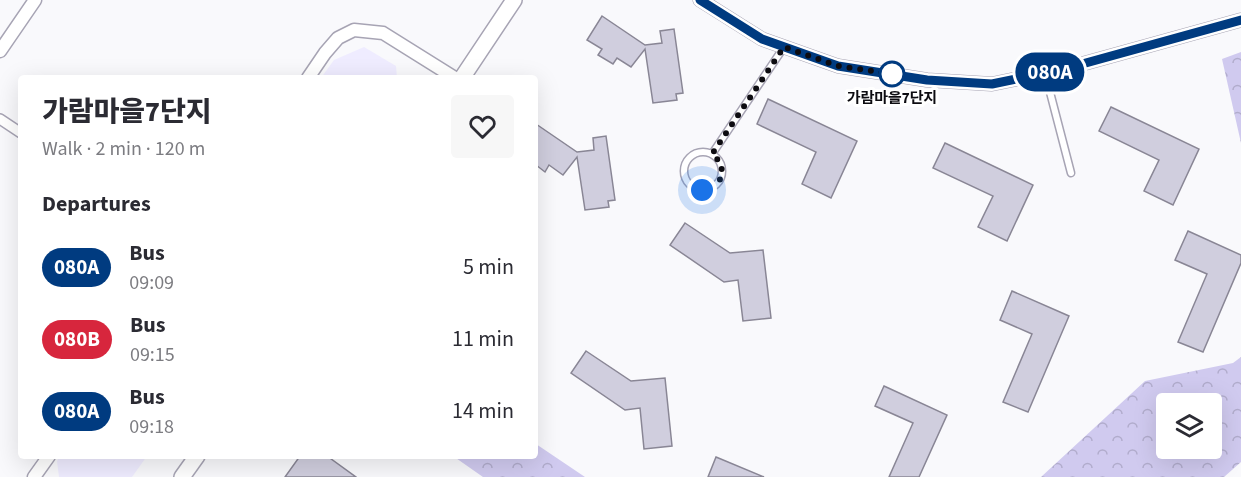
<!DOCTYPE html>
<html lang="en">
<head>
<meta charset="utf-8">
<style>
  body { margin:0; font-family:"Source Sans 3","Noto Sans KR",sans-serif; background:#f7f7f7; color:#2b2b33; height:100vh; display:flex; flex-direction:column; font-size:22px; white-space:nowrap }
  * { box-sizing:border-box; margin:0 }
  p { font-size:20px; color:#7c7c81 }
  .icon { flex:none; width:33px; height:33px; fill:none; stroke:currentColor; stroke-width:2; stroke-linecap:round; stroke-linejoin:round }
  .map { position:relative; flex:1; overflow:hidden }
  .drawer { position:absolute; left:18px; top:75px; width:520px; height:384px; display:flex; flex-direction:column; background:#fff; border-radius:6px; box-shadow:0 6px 24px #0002 }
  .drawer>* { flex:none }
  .badge { padding:0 12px; border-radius:20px; font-size:21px; line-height:39px }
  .fabs { position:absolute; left:1156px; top:393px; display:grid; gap:12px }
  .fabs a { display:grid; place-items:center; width:66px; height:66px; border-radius:6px; background:#fff; box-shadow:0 6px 24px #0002; font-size:30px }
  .you { position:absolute; width:30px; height:30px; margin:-15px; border:4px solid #fff; border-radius:50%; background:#1a73e8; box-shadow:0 0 0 9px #1a73e833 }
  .map>.badge { position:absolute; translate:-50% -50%; box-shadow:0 0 0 3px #fff }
  h2 { padding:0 24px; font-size:22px; line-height:54px }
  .round { display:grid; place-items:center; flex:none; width:63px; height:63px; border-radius:6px; background:#f7f7f7 }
  .head { display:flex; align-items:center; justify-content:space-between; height:102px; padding:0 24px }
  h1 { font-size:28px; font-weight:800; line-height:45px }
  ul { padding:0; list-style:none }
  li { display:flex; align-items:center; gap:18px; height:72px; padding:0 24px }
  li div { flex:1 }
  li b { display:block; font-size:22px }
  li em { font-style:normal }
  li .badge { min-width:66px; font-weight:700; text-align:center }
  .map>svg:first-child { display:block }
  .built { fill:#efecff }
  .forest { fill:url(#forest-crowns); fill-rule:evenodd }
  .building { fill:#d0cede; stroke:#898695; stroke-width:1.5 }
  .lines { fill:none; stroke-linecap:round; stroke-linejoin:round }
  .service-casing { stroke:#a7a4b4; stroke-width:9 }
  .pedestrian-casing { stroke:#a7a4b4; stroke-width:12 }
  .minor-casing { stroke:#a7a4b4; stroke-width:15 }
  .tertiary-casing { stroke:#a7a4b4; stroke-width:18 }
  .service { stroke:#fff; stroke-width:6 }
  .pedestrian { stroke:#fff; stroke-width:9 }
  .minor { stroke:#fff; stroke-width:12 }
  .tertiary { stroke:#fff; stroke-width:15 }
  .line-casing { stroke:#fff; stroke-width:14 }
  .line { stroke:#003b80; stroke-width:9 }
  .walk { stroke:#0d0c11; stroke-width:6; stroke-dasharray:0 10.8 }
  .stop-dot { fill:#fff; stroke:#003b80; stroke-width:3 }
  .labels { text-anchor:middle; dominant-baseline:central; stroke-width:6; stroke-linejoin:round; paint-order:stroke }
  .stop-label { font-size:15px; font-weight:bold; fill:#0d0c11; stroke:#fff }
</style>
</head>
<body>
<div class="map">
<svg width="1241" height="477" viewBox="0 0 1241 477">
  <defs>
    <pattern id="forest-crowns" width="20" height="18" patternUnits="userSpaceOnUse" patternTransform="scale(1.5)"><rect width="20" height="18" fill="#d0caef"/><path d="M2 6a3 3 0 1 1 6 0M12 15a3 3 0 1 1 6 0" fill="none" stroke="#b1accc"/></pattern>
  </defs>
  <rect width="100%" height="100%" fill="#f9f9fc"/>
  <!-- built -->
  <g class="built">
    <path d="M 364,47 L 396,66 L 397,78 L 321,78 L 334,60 Z"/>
    <path d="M 60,456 L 147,456 L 132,477 L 59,477 L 57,461 Z"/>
  </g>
  <!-- forest -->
  <g class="forest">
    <path d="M 1241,52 L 1241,143 L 1222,59 Z"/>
    <path d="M 1241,357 L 1241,462 L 1224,477 L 1041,477 L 1145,381 L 1233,363 ZM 1167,404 L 1212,404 L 1212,448 L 1167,448 Z"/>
    <path d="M 536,444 L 585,477 L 483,477 L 453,456 L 536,456 Z"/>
  </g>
  <!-- building -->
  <g class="building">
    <path d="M 602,16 L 645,45 L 662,43 L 660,31 L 674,29 L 683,93 L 676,94 L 677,100 L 653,103 L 645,49 L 631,67 L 617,58 L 613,64 L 598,55 L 602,49 L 587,40 Z"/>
    <path d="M 768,99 L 857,141 L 831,198 L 802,184 L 816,152 L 757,124 Z"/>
    <path d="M 1111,107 L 1199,149 L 1173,205 L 1144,191 L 1159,160 L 1099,131 Z"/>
    <path d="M 536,124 L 577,152 L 594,150 L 593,138 L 606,136 L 615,200 L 608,201 L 609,207 L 585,210 L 577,157 L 563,175 L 549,165 L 545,172 L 536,165 Z"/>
    <path d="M 945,143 L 1033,185 L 1007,241 L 978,227 L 993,196 L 933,168 Z"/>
    <path d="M 685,223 L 730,253 L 763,250 L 771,318 L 743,321 L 738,280 L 724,282 L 670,245 Z"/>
    <path d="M 1188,231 L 1241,255 L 1241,263 L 1203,352 L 1178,342 L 1207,274 L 1175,260 Z"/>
    <path d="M 1012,291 L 1069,316 L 1028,412 L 1003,402 L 1032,334 L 1000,320 Z"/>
    <path d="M 586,351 L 631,381 L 665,378 L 672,446 L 644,449 L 640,408 L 625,410 L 571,373 Z"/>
    <path d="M 884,386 L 947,415 L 919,477 L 889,477 L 913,423 L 875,406 Z"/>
    <path d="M 300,456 L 327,456 L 356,477 L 285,477 Z"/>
    <path d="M 716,457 L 764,477 L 708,477 Z"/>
  </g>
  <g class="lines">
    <!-- service casing -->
    <g class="service-casing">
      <g id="service">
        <path d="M 1045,73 L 1071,173"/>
        <circle cx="703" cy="171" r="19"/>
        <path d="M 712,154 L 784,47"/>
      </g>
    </g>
    <!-- pedestrian casing -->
    <g class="pedestrian-casing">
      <path id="pedestrian" d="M 0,119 L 21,133"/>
    </g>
    <!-- minor casing -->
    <g class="minor-casing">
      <g id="minor">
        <path d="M 700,0 L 762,39 L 838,66 L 927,80 L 992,84 L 1064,69 L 1241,20"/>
        <path d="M 0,51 L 35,0"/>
        <path d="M 308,78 L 325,53 L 338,38 L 354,30 L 383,33 L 455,78"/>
        <path d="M 34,477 L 49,456"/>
      </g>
    </g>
    <!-- tertiary casing -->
    <g class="tertiary-casing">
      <g id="tertiary">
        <path d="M 462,78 L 514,0"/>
        <path d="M 182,477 L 197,456"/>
      </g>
    </g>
    <!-- service -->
    <use href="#service" class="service"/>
    <!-- pedestrian -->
    <use href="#pedestrian" class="pedestrian"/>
    <!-- minor -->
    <use href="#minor" class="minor"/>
    <!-- tertiary -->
    <use href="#tertiary" class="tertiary"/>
  </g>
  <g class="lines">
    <!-- line casing -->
    <g class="line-casing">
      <path id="line" d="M 700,0 L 762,39 L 838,66 L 927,80 L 992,84 L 1064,69 L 1241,20"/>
    </g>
    <!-- line -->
    <use href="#line" class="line"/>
    <!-- walk -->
    <path class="walk" d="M 702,190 C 723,188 729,167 712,154 L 784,47 L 838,66 L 892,74"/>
  </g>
  <!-- markers -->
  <circle class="stop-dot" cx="892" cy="74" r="12"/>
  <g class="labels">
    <!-- stop labels -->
    <g class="stop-label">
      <text x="892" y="98">가람마을7단지</text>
    </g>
  </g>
</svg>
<div class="fabs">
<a><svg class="icon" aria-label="layers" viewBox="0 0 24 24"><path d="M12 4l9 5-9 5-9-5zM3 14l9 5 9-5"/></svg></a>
</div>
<div class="you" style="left:702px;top:190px"></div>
<b class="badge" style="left:1050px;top:72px;background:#003b80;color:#fff">080A</b>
<section class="drawer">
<div class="head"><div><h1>가람마을7단지</h1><p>Walk · 2 min · 120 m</p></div><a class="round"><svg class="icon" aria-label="heart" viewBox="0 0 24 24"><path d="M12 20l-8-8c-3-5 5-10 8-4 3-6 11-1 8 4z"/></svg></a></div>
<h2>Departures</h2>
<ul>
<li><span class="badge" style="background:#003b80;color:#fff">080A</span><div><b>Bus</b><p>09:09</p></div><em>5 min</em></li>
<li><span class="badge" style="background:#d7263d;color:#fff">080B</span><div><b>Bus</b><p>09:15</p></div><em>11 min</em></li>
<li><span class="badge" style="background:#003b80;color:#fff">080A</span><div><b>Bus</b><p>09:18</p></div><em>14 min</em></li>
</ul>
</section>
</div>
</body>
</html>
